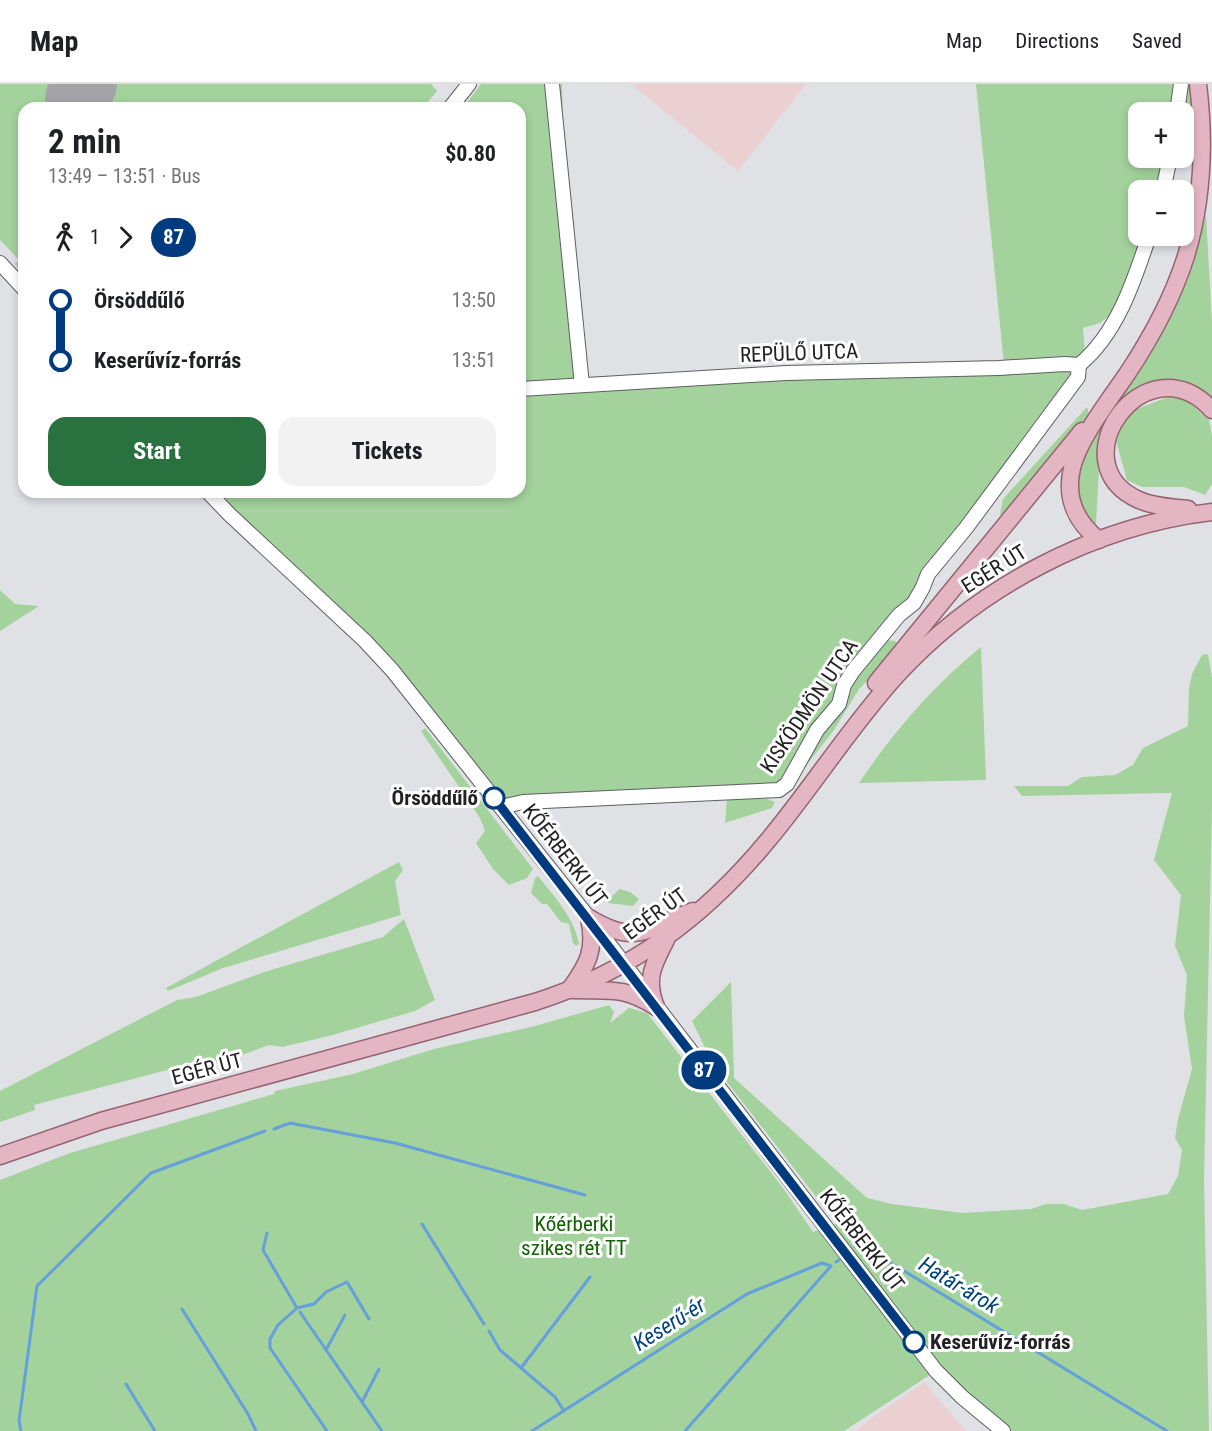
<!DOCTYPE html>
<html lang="en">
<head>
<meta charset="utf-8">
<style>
  body { margin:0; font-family:"Roboto Condensed",sans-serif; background:#f2f2f2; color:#202124; height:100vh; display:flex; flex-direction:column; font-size:22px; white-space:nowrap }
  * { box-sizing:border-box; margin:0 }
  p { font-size:20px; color:#757577 }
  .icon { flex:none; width:33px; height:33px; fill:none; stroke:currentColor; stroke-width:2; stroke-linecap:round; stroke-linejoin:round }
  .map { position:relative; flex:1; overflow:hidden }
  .details { position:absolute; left:18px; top:18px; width:508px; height:396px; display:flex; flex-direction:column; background:#fff; border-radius:18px; box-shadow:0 3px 9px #0003 }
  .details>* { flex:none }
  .badge { padding:0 12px; border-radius:20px; font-size:21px; line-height:39px }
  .buttons { position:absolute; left:1128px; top:18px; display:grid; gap:12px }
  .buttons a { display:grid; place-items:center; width:66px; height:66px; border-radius:12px; background:#fff; box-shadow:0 3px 9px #0003; font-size:30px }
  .map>.badge { position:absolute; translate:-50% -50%; box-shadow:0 0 0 3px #fff }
  .legs { display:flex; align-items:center; gap:9px; height:66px; padding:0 30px; font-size:20px }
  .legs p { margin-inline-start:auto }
  .headline { display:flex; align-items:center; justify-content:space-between; height:102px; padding:0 30px }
  h1 { font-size:33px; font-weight:700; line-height:45px }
  .button { display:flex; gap:12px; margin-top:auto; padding:12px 30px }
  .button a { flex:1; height:69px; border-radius:18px; background:#29713e; color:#fff; font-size:24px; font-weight:700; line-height:69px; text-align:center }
  .button a+a { background:#f2f2f2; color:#202124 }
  ul { padding:0 30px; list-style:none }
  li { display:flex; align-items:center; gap:21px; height:60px; font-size:22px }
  li i { display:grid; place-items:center; width:9px; height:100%; margin:0 8px; background:currentColor }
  li i::after { content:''; width:15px; height:15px; margin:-8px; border:4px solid; border-radius:50%; background:#fff }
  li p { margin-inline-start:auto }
  li:first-child i { background:linear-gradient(#0000 50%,currentColor 0) }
  li:last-child i { background:linear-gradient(currentColor 50%,#0000 0) }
  header { display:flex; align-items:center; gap:36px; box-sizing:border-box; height:84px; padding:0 30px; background:#fff; border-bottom:2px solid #e0e0e0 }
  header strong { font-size:28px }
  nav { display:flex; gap:33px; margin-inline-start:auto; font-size:21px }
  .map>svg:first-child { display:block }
  .industrial { fill:#ebd0d2 }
  .green { fill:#a3d29c }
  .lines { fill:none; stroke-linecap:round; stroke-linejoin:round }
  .stream { stroke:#659fdc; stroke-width:3 }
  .runway { stroke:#a4a4a8; stroke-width:66 }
  .minor-casing { stroke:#5d5e61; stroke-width:16 }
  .major-casing { stroke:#946371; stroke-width:19 }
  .minor { stroke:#fff; stroke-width:14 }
  .major { stroke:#e4b6c3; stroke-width:16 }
  .line-1-casing { stroke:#fff; stroke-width:14 }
  .line-1 { stroke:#003b80; stroke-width:9 }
  .stop-1-dot { fill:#fff; stroke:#003b80; stroke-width:3 }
  .labels { text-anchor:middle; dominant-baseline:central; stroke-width:6; stroke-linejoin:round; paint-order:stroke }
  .street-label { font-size:21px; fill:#222224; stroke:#fff }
  .stop-label { font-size:21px; font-weight:bold; fill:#222224; stroke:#fff; text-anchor:end }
  .park-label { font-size:21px; fill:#136103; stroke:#fff }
  .water-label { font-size:22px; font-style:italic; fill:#00437b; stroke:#fff }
</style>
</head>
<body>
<header>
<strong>Map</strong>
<nav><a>Map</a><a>Directions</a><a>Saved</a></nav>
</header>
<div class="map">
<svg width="1212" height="1347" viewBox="0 0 1212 1347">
  <rect width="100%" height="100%" fill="#e0e1e5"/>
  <!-- industrial -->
  <g class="industrial">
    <path d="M 631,0 L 806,0 L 738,87 Z"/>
    <path d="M 924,1298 L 966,1347 L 855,1347 L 876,1331 Z"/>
  </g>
  <!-- green -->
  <g class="green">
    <path d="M 0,0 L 431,0 L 437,7 L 423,24 L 24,24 L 24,190 L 15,180 L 19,176 L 0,156 Z"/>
    <path d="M 481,0 L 562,0 L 565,122 L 582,300 L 1004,281 L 976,0 L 1179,0 L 1176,28 L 1138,28 L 1138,74 L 1169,74 L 1160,106 L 1138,106 L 1138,152 L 1146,152 L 1120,223 L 1100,239 L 1083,244 L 1085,271 L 1079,281 L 923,503 L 853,587 L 787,700 L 501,723 L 418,620 L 214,408 L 520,408 L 520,24 L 463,24 Z"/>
    <path d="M 1185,0 L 1193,0 L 1192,65 L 1184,52 Z"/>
    <path d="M 1206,131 L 1212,239 L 1212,321 L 1189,304 L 1133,307 L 1100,366 L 1096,440 L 1088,437 L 1077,404 L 1078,387 L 1096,348 L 1148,272 L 1188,195 Z"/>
    <path d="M 1171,312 L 1186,316 L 1209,336 L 1212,352 L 1212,400 L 1205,411 L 1184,403 L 1142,403 L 1127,396 L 1116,357 L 1125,335 L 1134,326 Z"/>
    <path d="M 1087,323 L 1089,330 L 1004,433 L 1000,431 L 1003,415 Z"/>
    <path d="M 0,506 L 15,520 L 39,522 L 0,547 Z"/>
    <path d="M 885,556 L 895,557 L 900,563 L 859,605 L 834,646 L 798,692 L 812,664 L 841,625 L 853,597 Z"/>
    <path d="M 981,563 L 986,696 L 859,699 C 894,647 933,602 981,563 Z"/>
    <path d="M 1208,570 L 1212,594 L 1212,722 L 1204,1096 L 1209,1347 L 1003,1347 L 936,1287 L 844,1347 L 0,1347 L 0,1096 L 70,1069 L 274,1010 L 275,1007 L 353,990 L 434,965 L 535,942 L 609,921 L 614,928 L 610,939 L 629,924 L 647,929 L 783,1104 L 813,1148 L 842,1138 L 828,1128 L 713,980 L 692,937 L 731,898 L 734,994 L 867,1114 L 892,1120 L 962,1129 L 1031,1125 L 1046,1120 L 1064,1120 L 1082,1126 L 1168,1110 L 1178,1092 L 1182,1066 L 1175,1054 L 1178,1035 L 1192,985 L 1184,932 L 1187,891 L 1175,862 L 1181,811 L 1154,776 L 1172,709 L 1022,712 L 1014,702 L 1068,702 L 1082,693 L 1115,691 L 1133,681 L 1143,664 L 1188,642 L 1189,604 L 1192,590 L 1202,571 Z"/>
    <path d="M 425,644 L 533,785 L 527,794 L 509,801 L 493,785 L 476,759 L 485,747 L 480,734 L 421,647 Z"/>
    <path d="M 727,715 L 767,715 L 775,718 L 772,724 L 725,739 Z"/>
    <path d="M 399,778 L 403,786 L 395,797 L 401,831 L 223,884 L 168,907 L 166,904 Z"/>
    <path d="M 538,792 C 555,814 574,833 579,860 L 576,862 L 573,859 L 569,840 L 561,838 L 547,820 L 542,820 L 531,809 L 535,794 Z"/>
    <path d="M 620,805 L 630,808 L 639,815 L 633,822 L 608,819 L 609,815 Z"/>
    <path d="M 404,835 L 435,916 L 415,927 L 329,952 L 282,963 L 269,961 L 184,992 L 171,985 L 34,1021 L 35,1026 L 0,1038 L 0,1007 L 177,916 L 196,913 L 264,888 L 383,853 Z"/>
  </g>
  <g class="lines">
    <!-- stream -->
    <g class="stream">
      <path d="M 274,1045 L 290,1039 L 395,1059 L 585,1111"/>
      <path d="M 422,1140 L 484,1240"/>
      <path d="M 267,1149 L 263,1166 L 297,1224"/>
      <path d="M 855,1163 L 863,1162 L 1167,1347"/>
      <path d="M 836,1178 L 839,1176"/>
      <path d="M 182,1225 L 248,1330 L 256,1347"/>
      <path d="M 300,1228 L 382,1347"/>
      <path d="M 489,1247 L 500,1266 L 555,1313 L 564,1327"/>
      <path d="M 326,1266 L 345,1231"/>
      <path d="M 521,1284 L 590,1193"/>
      <path d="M 126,1300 L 155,1347"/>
      <path d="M 362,1318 L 379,1285"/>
      <path d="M 21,1347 L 19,1337 L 37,1202 L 151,1089 L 265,1047"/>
      <path d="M 327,1347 L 270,1264 L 270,1255 L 278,1241 L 297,1224 L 314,1220 L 326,1208 L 347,1198 L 369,1235"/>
      <path d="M 532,1347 L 747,1210 L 822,1179 L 831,1182 L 685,1347"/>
    </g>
    <!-- runway -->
    <path class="runway" d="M 78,15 L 84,0"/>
    <!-- minor casing -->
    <g class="minor-casing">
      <g id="minor">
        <path d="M 552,0 L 582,301"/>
        <path d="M 450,24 L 469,0"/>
        <path d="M 1177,28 L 1181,0"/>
        <path d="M 1163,106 L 1170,74"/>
        <path d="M 0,179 L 24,205"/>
        <path d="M 1079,281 C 1117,250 1134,197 1149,152"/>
        <path d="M 520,305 L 786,289 L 999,284 L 1065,280 L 1079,281"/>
        <path d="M 208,408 L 229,430 L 365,557 L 392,586 L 589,834 L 936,1287 L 962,1313 L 1003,1347"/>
        <path d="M 501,723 L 523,718 L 779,706 L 787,700 L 817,646 L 839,620 L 844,601 L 853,587 L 899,531 L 914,519 L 923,503 L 928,490 L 966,444 L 1078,293 L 1079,281"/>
      </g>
    </g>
    <!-- major casing -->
    <g class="major-casing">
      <g id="major">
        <path d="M 1188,425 C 1171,423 1155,423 1139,416 C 1056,379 1146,254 1212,326"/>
        <path d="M 1099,456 C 1076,438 1065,414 1072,384 C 1078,356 1110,315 1127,290 C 1151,254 1173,213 1186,172 C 1203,116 1205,57 1198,0"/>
        <path d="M 876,599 L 1082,347"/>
        <path d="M 589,834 C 638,863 646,844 693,827"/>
        <path d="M 570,905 C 588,880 596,866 589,834"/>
        <path d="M 573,906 C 610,907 623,902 656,923"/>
        <path d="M 656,923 C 645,895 653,881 666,856"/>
        <path d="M 0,1072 L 101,1037 L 535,918 C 632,887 704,834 769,755 C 813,702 850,643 897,591 C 978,503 1093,442 1212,428"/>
      </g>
    </g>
    <!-- minor -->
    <use href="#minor" class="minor"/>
    <!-- major -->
    <use href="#major" class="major"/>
  </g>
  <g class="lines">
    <!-- line-1 casing -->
    <g class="line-1-casing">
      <path id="line-1" d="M 494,714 L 914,1258"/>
    </g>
    <!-- line-1 -->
    <use href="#line-1" class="line-1"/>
  </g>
  <!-- markers -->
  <g class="stop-1-dot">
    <circle cx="494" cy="714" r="10"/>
    <circle cx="914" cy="1258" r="10"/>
  </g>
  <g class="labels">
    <!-- street labels -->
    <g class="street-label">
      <text transform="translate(799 269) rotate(-2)">REPÜLŐ UTCA</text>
      <text transform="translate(994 485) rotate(-32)">EGÉR ÚT</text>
      <text transform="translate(809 622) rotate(-56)">KISKÖDMÖN UTCA</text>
      <text transform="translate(565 771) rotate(52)">KŐÉRBERKI ÚT</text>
      <text transform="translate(655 830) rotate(-36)">EGÉR ÚT</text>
      <text transform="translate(207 985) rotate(-15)">EGÉR ÚT</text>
      <text transform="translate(862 1156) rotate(52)">KŐÉRBERKI ÚT</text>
    </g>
    <!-- stop labels -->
    <g class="stop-label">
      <text x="478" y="714">Örsöddűlő</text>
      <text x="930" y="1258" text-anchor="start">Keserűvíz-forrás</text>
    </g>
    <!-- park labels -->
    <g class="park-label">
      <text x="574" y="1140">Kőérberki<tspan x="574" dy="24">szikes rét TT</tspan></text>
    </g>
    <!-- water labels -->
    <g class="water-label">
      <text transform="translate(959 1201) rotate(31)">Határ-árok</text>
      <text transform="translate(669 1240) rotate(-32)">Keserű-ér</text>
    </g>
  </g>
</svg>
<div class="buttons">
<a>+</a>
<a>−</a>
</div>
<b class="badge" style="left:704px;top:986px;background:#003b80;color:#fff">87</b>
<section class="details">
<div class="headline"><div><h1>2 min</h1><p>13:49 – 13:51 · Bus</p></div><b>$0.80</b></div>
<div class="legs"><svg class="icon" aria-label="walk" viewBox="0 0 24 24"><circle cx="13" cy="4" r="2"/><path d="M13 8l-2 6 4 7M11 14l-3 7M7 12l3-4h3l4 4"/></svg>1<svg class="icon" aria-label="forward" viewBox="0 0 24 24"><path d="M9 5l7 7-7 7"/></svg><b class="badge" style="background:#003b80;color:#fff">87</b></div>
<ul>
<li><i style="color:#003b80"></i><b>Örsöddűlő</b><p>13:50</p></li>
<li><i style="color:#003b80"></i><b>Keserűvíz-forrás</b><p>13:51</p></li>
</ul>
<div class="button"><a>Start</a><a>Tickets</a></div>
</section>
</div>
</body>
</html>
